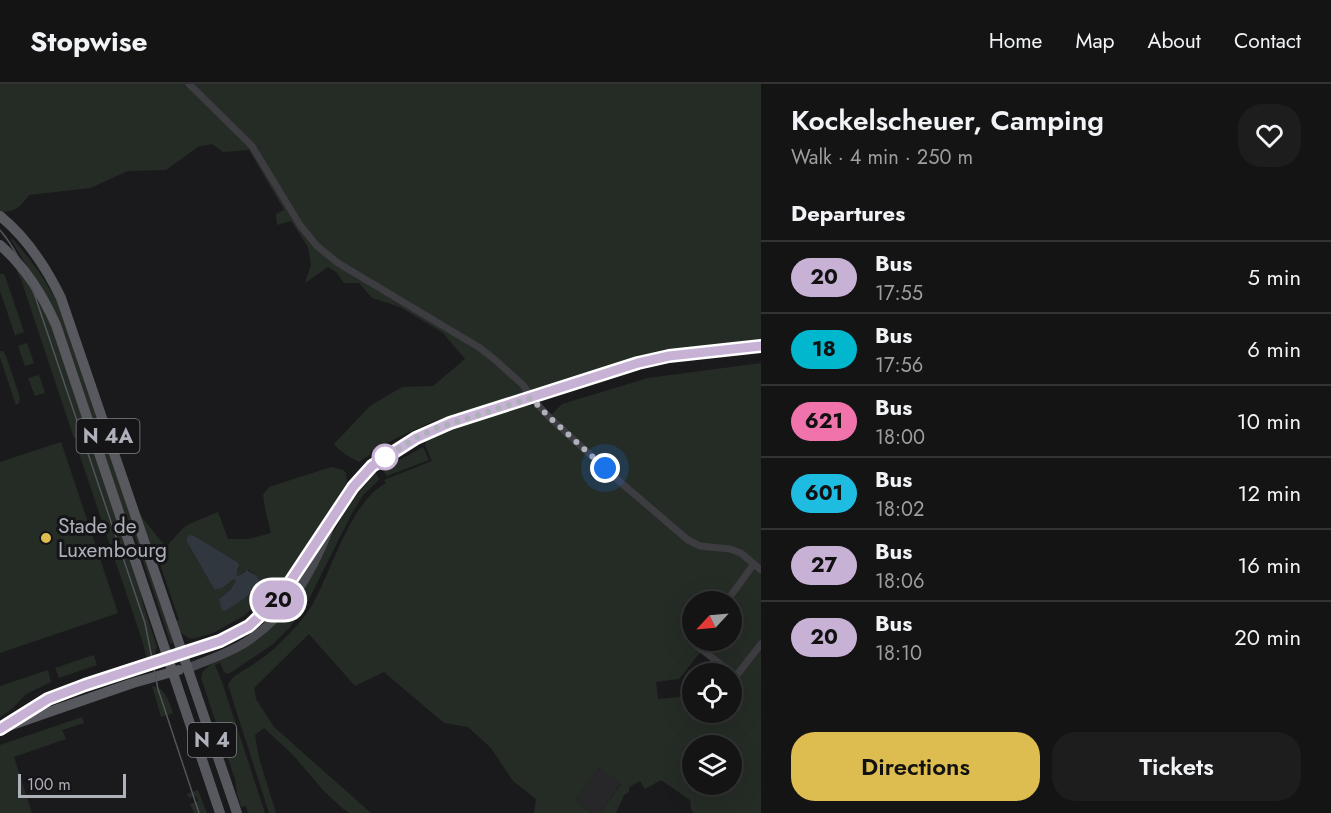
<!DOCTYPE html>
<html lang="en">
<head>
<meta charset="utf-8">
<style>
  body { margin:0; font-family:Jost,sans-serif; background:#1d1d1e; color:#f1f3f6; height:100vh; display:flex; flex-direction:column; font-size:22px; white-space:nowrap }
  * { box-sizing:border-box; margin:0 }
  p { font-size:20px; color:#9d9ea0 }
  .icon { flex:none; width:33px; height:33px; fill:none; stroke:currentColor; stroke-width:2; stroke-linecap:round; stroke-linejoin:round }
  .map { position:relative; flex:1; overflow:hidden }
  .side { display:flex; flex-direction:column; background:#141415; width:570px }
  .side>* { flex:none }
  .badge { padding:0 12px; border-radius:20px; font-size:21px; line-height:39px }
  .needle { width:39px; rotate:244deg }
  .fabs { position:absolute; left:682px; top:507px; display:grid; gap:12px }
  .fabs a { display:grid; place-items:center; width:60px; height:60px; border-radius:50%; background:#141415; box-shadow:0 6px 24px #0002,0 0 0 2px #333334; font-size:30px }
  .scale { position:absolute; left:18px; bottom:15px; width:108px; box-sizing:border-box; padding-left:6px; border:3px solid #aeb1ba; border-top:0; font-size:16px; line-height:21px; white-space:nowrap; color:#aeb1ba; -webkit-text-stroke:4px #151517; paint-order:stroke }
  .you { position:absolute; width:30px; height:30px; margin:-15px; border:4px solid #fff; border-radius:50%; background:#1a73e8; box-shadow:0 0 0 9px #1a73e833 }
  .map>.badge { position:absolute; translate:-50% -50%; box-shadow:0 0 0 3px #fff }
  h2 { padding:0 30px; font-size:22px; line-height:54px }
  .round { display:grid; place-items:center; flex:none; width:63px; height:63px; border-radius:24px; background:#1d1d1e }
  .headline { display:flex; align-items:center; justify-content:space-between; height:102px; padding:0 30px }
  h1 { font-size:28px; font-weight:600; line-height:45px }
  .primary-button { display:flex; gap:12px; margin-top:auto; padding:12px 30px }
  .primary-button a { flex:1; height:69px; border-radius:24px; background:#debd50; color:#111; font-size:24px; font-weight:600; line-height:69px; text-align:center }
  .primary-button a+a { background:#1d1d1e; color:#f1f3f6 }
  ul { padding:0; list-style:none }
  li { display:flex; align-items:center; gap:18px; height:72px; padding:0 30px; border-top:2px solid #333334 }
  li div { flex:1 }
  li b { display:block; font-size:22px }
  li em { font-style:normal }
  li .badge { min-width:66px; font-weight:700; text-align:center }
  header { display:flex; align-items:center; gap:36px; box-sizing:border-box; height:84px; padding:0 30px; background:#141415; border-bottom:2px solid #333334 }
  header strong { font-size:28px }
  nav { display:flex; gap:33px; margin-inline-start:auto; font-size:21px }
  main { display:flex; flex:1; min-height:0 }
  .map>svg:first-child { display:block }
  .built { fill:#272629 }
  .green { fill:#252c26; fill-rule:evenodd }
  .water { fill:#31373f }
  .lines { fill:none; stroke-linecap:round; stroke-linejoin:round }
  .street { stroke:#3c3c41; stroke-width:7 }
  .secondary { stroke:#4a4b50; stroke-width:9 }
  .primary { stroke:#58595f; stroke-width:10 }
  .tram { stroke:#535459; stroke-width:1.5 }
  .line-casing { stroke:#fff; stroke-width:14 }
  .line { stroke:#c7b2d5; stroke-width:9 }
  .walk { stroke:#aeb1ba; stroke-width:6; stroke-dasharray:0 10.8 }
  .stop-dot { fill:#fff; stroke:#c7b2d5; stroke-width:3 }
  .poi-dot { fill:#debd50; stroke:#151517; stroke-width:2 }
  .labels { text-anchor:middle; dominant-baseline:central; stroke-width:6; stroke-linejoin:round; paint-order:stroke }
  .shield { fill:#151517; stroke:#808289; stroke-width:1.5 }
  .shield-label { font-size:20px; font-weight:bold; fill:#aeb1ba }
  .poi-label { font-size:21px; fill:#aeb1ba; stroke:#151517; text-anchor:start }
</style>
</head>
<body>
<header>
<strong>Stopwise</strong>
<nav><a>Home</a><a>Map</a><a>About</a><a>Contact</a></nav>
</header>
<main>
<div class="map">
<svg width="761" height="729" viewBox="0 0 761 729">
  <rect width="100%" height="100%" fill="#1a1a1c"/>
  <!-- built -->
  <path class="built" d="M 599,684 L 621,699 L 600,729 L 592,729 L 575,717 Z"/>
  <!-- green -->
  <g class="green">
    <path d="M 0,0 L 761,0 L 761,255 L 665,266 L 635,273 L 431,338 C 413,347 395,354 378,364 L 377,363 L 370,368 L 371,370 L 359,378 C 351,374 339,367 334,360 L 370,322 L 402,303 L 433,302 L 465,275 L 443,249 L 400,223 L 372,214 L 359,199 L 344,199 L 336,188 L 328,183 L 305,199 L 311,181 L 308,163 L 291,137 L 277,141 L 276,130 L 284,126 L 249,66 L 223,68 L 212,60 L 198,63 L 166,86 L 128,87 L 90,104 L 29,111 C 21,122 14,130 0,127 Z"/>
    <path d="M 12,154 L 27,172 L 41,191 L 60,222 L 105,354 L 99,356 L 27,182 L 11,156 Z"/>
    <path d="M 16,181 L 44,221 L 89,349 L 74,354 L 22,198 L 15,183 Z"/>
    <path d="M 0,190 L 4,190 L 6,195 L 24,248 L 15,251 L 0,207 Z"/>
    <path d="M 27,259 L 34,279 L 25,282 L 18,262 Z"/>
    <path d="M 0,267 L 3,267 L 6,272 L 20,314 L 19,319 L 16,321 L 0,273 Z"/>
    <path d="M 761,279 L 761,729 L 694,729 L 691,726 L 690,716 L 661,696 L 645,705 L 640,697 L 629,703 L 629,708 L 624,711 L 616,729 L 600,729 L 621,700 L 599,684 L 575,717 L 592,729 L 534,729 L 536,715 L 513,697 L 491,664 L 468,643 L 444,639 L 384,588 L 355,602 L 309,550 L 254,604 L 256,615 L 274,643 L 371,729 L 349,729 L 342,724 L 324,707 L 292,670 L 264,644 L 255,651 L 259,674 L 276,729 L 269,729 L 228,601 C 232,591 244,587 252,581 C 262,574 273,567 281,558 C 290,550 305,533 311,523 C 332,488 349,419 386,399 L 384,396 L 432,377 L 425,361 L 427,356 L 432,352 L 451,343 L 525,321 L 534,322 L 552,330 L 562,320 L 648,294 ZM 693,518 L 732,518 L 732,556 L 693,556 ZM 702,566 L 716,576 L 706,589 L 732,590 L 732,628 L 693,628 L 693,606 L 679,613 L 658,615 L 656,598 L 679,595 ZM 693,662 L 732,662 L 732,700 L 693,700 Z"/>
    <path d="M 39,291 L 45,309 L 35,312 L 28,294 Z"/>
    <path d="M 61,358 L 118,529 L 0,569 L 0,378 Z"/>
    <path d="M 86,360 L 90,369 L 95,367 L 140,502 L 143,520 L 157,563 L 155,570 L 147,576 L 143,559 L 77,363 Z"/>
    <path d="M 108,363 L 171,550 L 173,559 L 171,560 L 133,446 L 124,429 L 102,365 Z"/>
    <path d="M 423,363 L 429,376 L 387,392 L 384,388 L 387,383 Z"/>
    <path d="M 331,383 L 343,386 L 346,389 L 347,398 L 329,426 L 302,475 L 289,490 L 260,519 L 242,533 L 213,549 L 196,554 L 190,555 L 180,548 L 174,538 L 179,536 L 158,474 L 151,463 L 140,431 L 166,463 L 183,444 L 189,440 L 218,428 L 228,455 L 248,455 L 271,449 L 266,429 L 263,411 L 269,403 ZM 187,458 L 239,484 L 235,491 L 239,493 L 244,487 L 249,486 L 257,492 L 260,498 L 246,513 L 221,513 L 230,506 L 236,497 L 233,495 L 225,502 L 214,505 Z"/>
    <path d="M 376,389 L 379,395 L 378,397 L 364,410 L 352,429 L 308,517 L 290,543 L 273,560 L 232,588 L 227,590 L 224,588 L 220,579 L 215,581 L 222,598 L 265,729 L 248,729 L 246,722 L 241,723 L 237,710 L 235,695 L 201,594 L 203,587 L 210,581 L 251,559 L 268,547 L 290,524 L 309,493 L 342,433 L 359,408 Z"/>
    <path d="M 94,571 L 97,581 L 59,594 L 55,584 Z"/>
    <path d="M 48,586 L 51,598 L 26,610 L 12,625 L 0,633 L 0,602 Z"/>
    <path d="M 152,602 C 166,604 169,618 173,629 L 161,633 Z"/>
    <path d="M 82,633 L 84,639 L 62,646 L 66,655 L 14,673 L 32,729 L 0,729 L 0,661 Z"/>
    <path d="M 198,706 L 207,729 L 194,729 L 190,720 L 198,717 L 196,712 L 189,714 L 187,710 Z"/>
  </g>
  <!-- water -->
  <path class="water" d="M 190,451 L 194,452 L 237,478 L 239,481 L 236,491 L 239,492 L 247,486 L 257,492 L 260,498 C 251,511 237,520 224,527 L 222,526 L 219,515 L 230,506 L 236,497 L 233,495 C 228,500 222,506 214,505 L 187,458 L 187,454 Z"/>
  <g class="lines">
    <!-- street -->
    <g class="street">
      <path d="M 189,0 L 252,62 L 300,141 L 317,162 L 338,179 L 480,264 L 494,275 L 523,301 L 531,313 L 548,332 L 619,397 L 688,456 L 700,462 L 730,465 L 741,469 L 761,486"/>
      <path d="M 726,518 L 754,480"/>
      <path d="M 699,556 L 697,562 L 736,592 L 761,560"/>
    </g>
    <!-- secondary -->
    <g class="secondary">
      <path d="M 183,570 L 220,557 L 249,542 L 281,513 L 353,403 L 378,377 L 416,354 L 450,339 L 638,279 L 669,272 L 761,262"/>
      <path d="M 188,584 C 206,577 226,570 243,560 C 287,533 312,490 330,443"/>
    </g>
    <!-- primary -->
    <g class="primary">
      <path d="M 0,132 C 27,154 46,183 61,214 L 237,729"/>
      <path d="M 0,161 C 26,184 42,210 56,241 L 220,729"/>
      <path d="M 17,635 L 48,615 L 68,607 L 175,572"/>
      <path d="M 0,645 L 133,599 L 179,586"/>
    </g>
    <!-- tram -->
    <path class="tram" d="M 0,146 C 17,166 26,188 35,212 L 145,539 L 158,605 L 199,729"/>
  </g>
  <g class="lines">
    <!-- line casing -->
    <g class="line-casing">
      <path id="line" d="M 0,645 L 48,615 L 85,601 L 220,557 L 249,542 L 280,513 L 353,403 L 372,382 L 416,354 L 450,339 L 638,279 L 669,272 L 761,262"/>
    </g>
    <!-- line -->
    <use href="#line" class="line"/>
    <!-- walk -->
    <path class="walk" d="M 385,373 L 378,377 L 416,354 L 434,345 L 531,314 L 548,332 L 605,384"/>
  </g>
  <!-- markers -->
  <circle class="stop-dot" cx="385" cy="373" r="12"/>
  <circle class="poi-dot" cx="46" cy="454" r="6"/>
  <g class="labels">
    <!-- shield labels -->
    <g class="shield">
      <rect x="76.5" y="335" width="63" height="34" rx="4.5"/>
      <rect x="188" y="639" width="48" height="34" rx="4.5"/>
    </g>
    <g class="shield-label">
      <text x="108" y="352">N 4A</text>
      <text x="212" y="656">N 4</text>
    </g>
    <!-- poi labels -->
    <g class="poi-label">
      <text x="58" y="442">Stade de<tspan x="58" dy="24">Luxembourg</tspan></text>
    </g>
  </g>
</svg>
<div class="fabs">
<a><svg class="needle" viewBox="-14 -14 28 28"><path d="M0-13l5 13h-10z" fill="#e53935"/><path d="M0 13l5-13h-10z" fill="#9d9ea0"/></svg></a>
<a><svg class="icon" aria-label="locate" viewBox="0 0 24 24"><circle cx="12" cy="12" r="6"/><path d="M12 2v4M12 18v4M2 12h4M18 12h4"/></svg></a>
<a><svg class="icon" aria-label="layers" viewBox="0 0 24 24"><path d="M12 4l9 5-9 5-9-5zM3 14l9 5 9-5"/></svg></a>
</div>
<div class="scale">100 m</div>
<div class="you" style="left:605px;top:384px"></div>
<b class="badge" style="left:278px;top:516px;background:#c7b2d5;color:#111">20</b>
</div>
<section class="side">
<div class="headline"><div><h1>Kockelscheuer, Camping</h1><p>Walk · 4 min · 250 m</p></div><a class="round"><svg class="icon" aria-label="heart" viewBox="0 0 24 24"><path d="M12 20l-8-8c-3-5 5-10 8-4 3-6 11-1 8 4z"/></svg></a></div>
<h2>Departures</h2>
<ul>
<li><span class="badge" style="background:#c7b2d5;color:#111">20</span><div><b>Bus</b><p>17:55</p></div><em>5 min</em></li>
<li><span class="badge" style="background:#00b7ce;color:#111">18</span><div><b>Bus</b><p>17:56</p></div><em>6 min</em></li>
<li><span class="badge" style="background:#f173ac;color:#111">621</span><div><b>Bus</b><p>18:00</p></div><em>10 min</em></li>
<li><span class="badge" style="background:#1fbce1;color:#111">601</span><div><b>Bus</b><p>18:02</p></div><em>12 min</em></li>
<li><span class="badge" style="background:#c7b2d5;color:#111">27</span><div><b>Bus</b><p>18:06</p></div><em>16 min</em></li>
<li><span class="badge" style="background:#c7b2d5;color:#111">20</span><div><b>Bus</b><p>18:10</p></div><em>20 min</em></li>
</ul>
<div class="primary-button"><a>Directions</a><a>Tickets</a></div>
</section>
</main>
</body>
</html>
